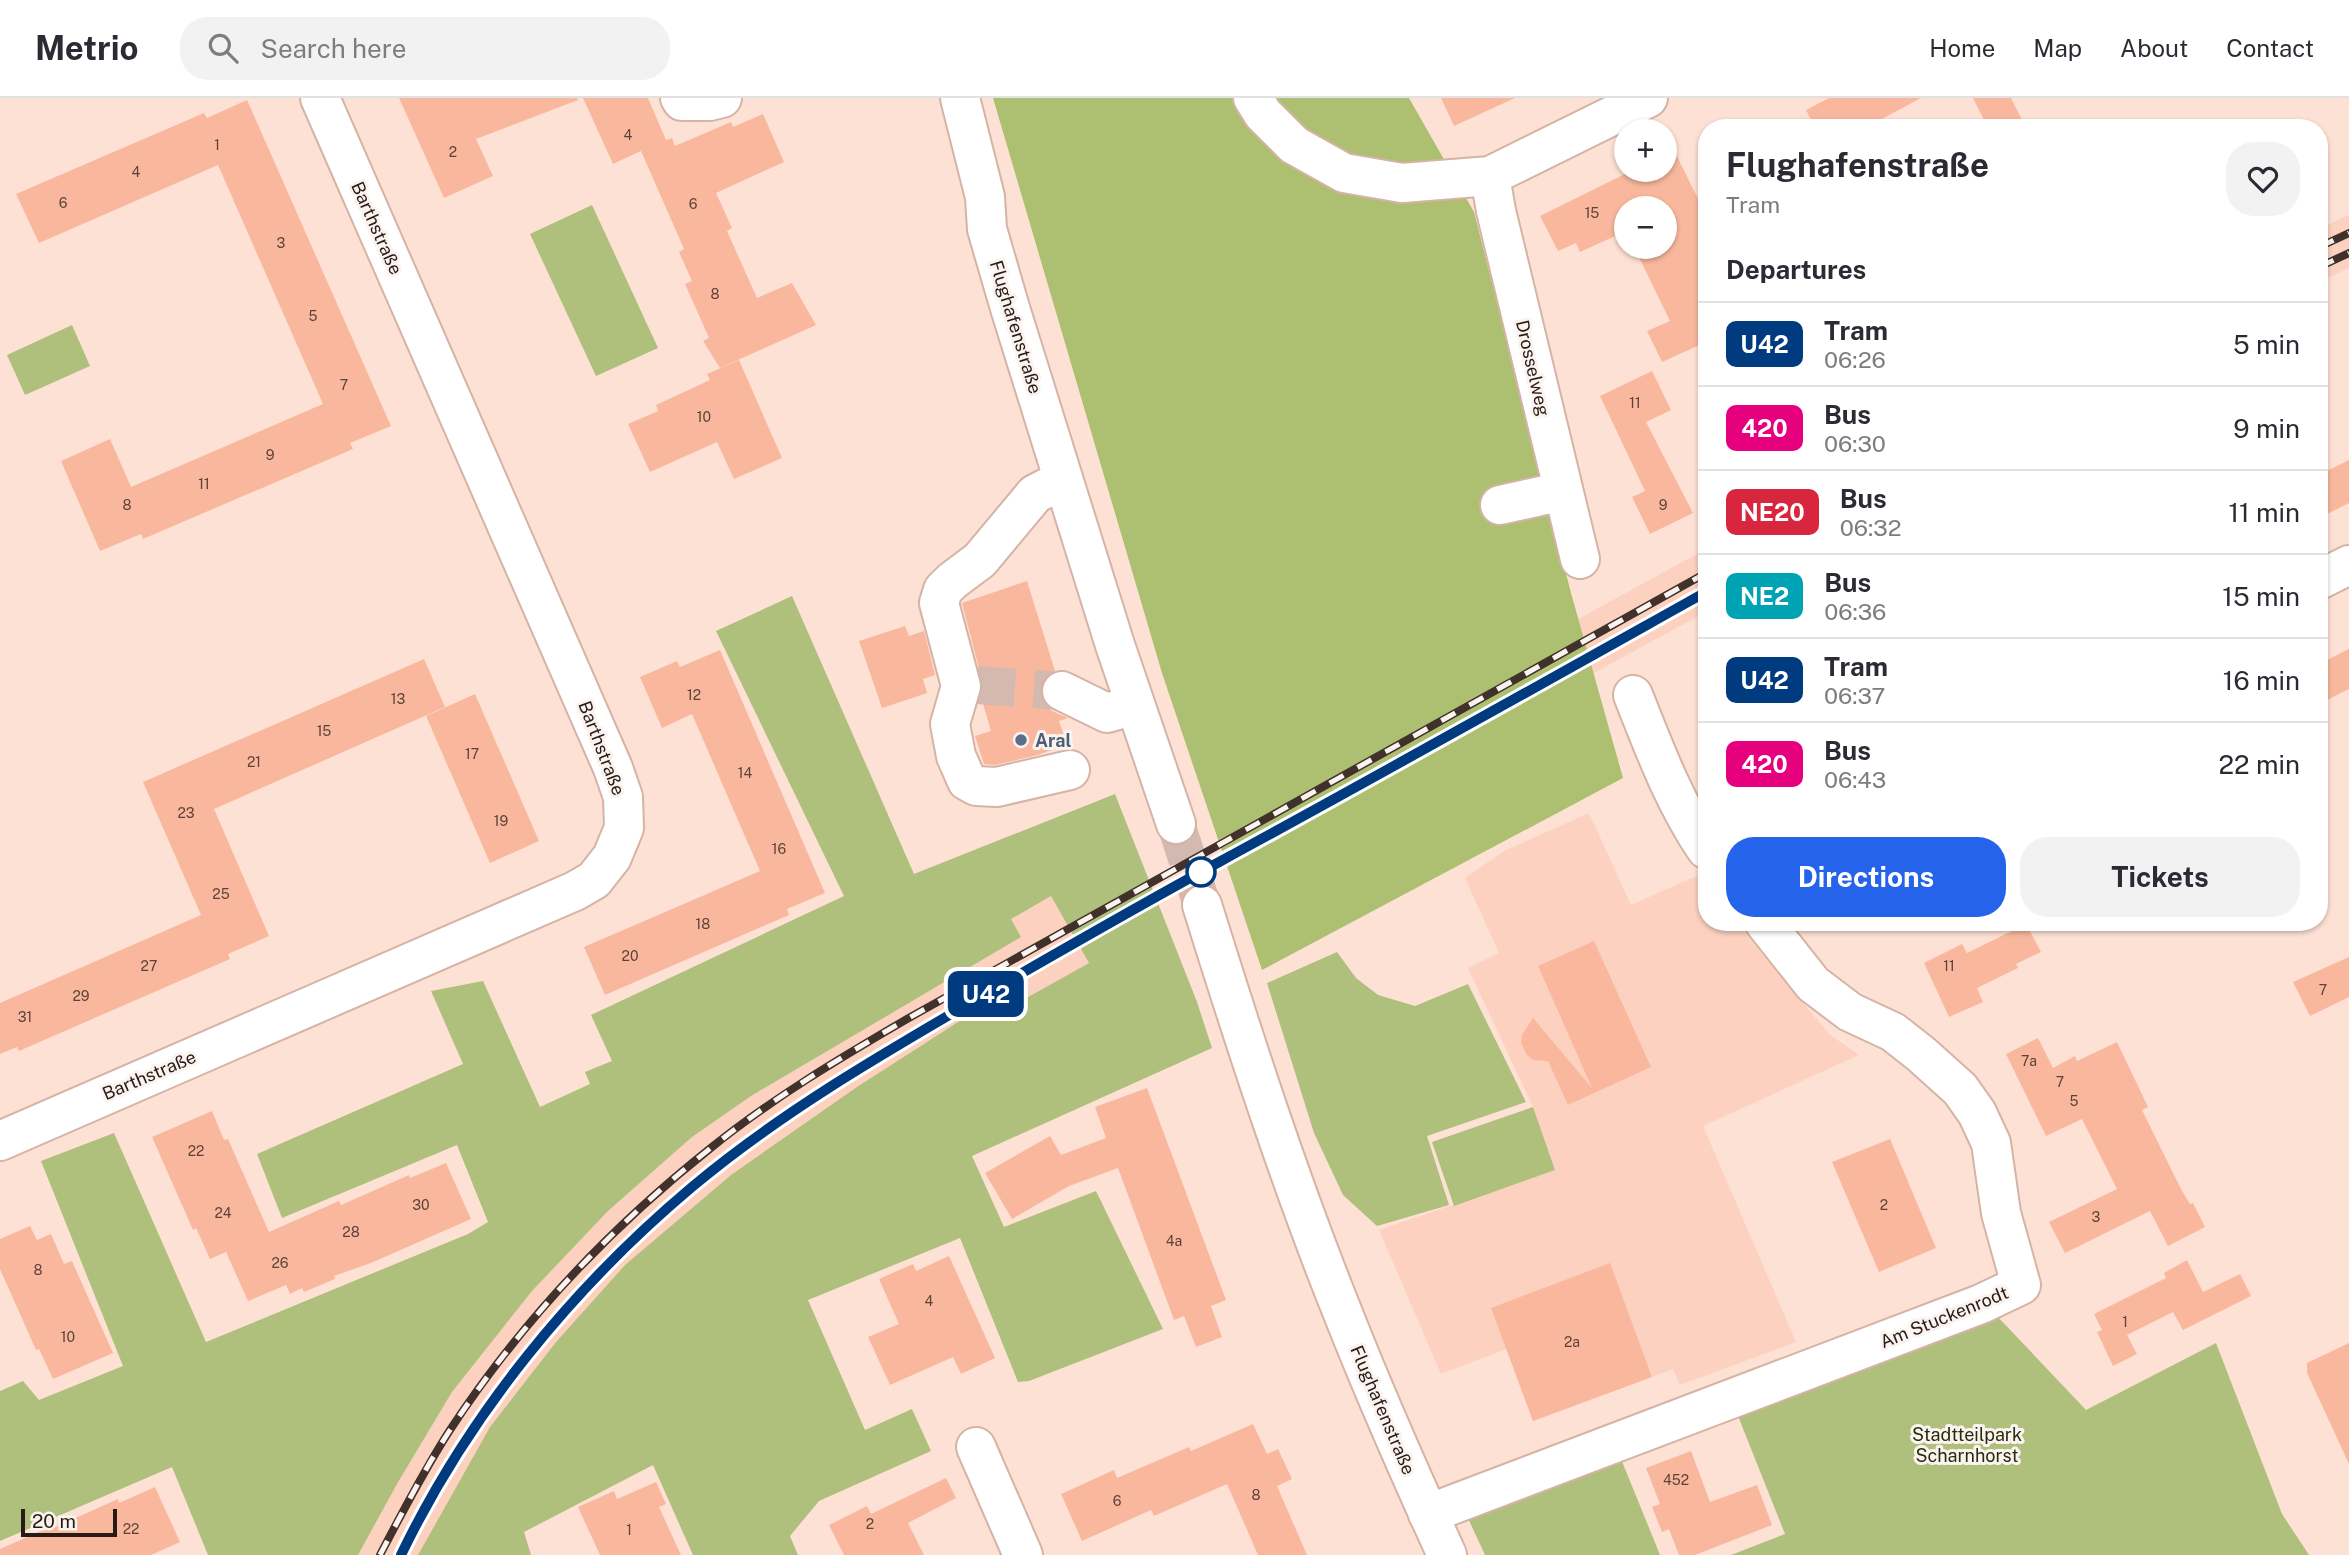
<!DOCTYPE html>
<html lang="en">
<head>
<meta charset="utf-8">
<style>
  body { margin:0; font-family:"Public Sans",sans-serif; background:#f2f2f3; color:#2b2b33; height:100vh; display:flex; flex-direction:column; font-size:26px; white-space:nowrap }
  * { box-sizing:border-box; margin:0 }
  p { font-size:23px; color:#7c7c81 }
  .icon { flex:none; width:38px; height:38px; fill:none; stroke:currentColor; stroke-width:2; stroke-linecap:round; stroke-linejoin:round }
  .map { position:relative; flex:1; overflow:hidden }
  .details { position:absolute; left:1698px; top:21px; width:630px; height:812px; display:flex; flex-direction:column; background:#fff; border-radius:28px; box-shadow:0 2px 5px #0004 }
  .details>* { flex:none }
  .badge { padding:0 14px; border-radius:10px; font-size:24px; line-height:46px }
  .controls { position:absolute; left:1614px; top:21px; display:grid; gap:14px }
  .controls a { display:grid; place-items:center; width:63px; height:63px; border-radius:50%; background:#fff; box-shadow:0 2px 5px #0004; font-size:35px }
  .scale { position:absolute; left:21px; bottom:18px; width:96px; box-sizing:border-box; padding-left:7px; border:4px solid #281b16; border-top:0; font-size:19px; line-height:24px; white-space:nowrap; color:#281b16; -webkit-text-stroke:5px #fbf3f0; paint-order:stroke }
  .map>.badge { position:absolute; translate:-50% -50%; box-shadow:0 0 0 4px #fff }
  h2 { padding:0 28px; font-size:26px; line-height:63px }
  .round { display:grid; place-items:center; flex:none; width:74px; height:74px; border-radius:28px; background:#f2f2f3 }
  .head { display:flex; align-items:center; justify-content:space-between; height:119px; padding:0 28px }
  h1 { font-size:33px; font-weight:700; line-height:52px }
  .primary-button { display:flex; gap:14px; margin-top:auto; padding:14px 28px }
  .primary-button a { flex:1; height:80px; border-radius:28px; background:#2563eb; color:#fff; font-size:28px; font-weight:700; line-height:80px; text-align:center }
  .primary-button a+a { background:#f2f2f3; color:#2b2b33 }
  ul { padding:0; list-style:none }
  li { display:flex; align-items:center; gap:21px; height:84px; padding:0 28px; border-top:2px solid #e1e1e2 }
  li div { flex:1 }
  li b { display:block; font-size:26px }
  li em { font-style:normal }
  li .badge { min-width:77px; font-weight:700; text-align:center }
  header { display:flex; align-items:center; gap:42px; box-sizing:border-box; height:98px; padding:0 35px; background:#fff; border-bottom:2px solid #e1e1e2 }
  header strong { font-size:33px }
  nav { display:flex; gap:38px; margin-inline-start:auto; font-size:24px }
  .search { width:490px; height:63px; background:#f2f2f3; display:flex; align-items:center; gap:18px; box-sizing:border-box; padding:0 24px; border-radius:28px; color:#7c7c81; font-size:26px }
  .map>svg:first-child { display:block }
  .built { fill:#fcd1bf }
  .green { fill:#afbf7c }
  .forest { fill:#adc071 }
  .building { fill:#f9b89d }
  .lines { fill:none; stroke-linecap:round; stroke-linejoin:round }
  .minor-tunnel { stroke:#d3b9af; stroke-width:38; stroke-dasharray:38 19; stroke-linecap:butt }
  .major-tunnel { stroke:#d3b9af; stroke-width:38; stroke-dasharray:38 19; stroke-linecap:butt }
  .minor-casing { stroke:#d5b3a5; stroke-width:42 }
  .major-casing { stroke:#d5b3a5; stroke-width:42 }
  .minor { stroke:#fff; stroke-width:38 }
  .major { stroke:#fff; stroke-width:38 }
  .rail-casing { stroke:#40312b; stroke-width:8 }
  .rail { stroke:#fbf3f0; stroke-width:5; stroke-dasharray:16; stroke-linecap:butt }
  .line-casing { stroke:#fff; stroke-width:16 }
  .line { stroke:#003b80; stroke-width:10 }
  .service-dot { fill:#5c6f8a; stroke:#fbf3f0; stroke-width:2.5 }
  .stop-dot { fill:#fff; stroke:#003b80; stroke-width:3.5 }
  .labels { text-anchor:middle; dominant-baseline:central; stroke-width:6; stroke-linejoin:round; paint-order:stroke }
  .number-label { font-size:14px; fill:#5c4238 }
  .street-label { font-size:18px; fill:#281b16; stroke:#fbf3f0 }
  .service-label { font-size:18px; font-weight:bold; fill:#4e5e75; stroke:#fbf3f0; text-anchor:start }
  .park-label { font-size:18px; fill:#262d0b; stroke:#fbf3f0 }
</style>
</head>
<body>
<header>
<strong>Metrio</strong>
<div class="search"><svg class="icon" aria-label="search" viewBox="0 0 24 24"><circle cx="10" cy="10" r="6"/><path d="M15 15l6 6"/></svg>Search here</div>
<nav><a>Home</a><a>Map</a><a>About</a><a>Contact</a></nav>
</header>
<div class="map">
<svg width="2349" height="1457" viewBox="0 0 2349 1457">
  <rect width="100%" height="100%" fill="#fee1d5"/>
  <!-- built -->
  <g class="built">
    <path d="M 2349,117 L 2349,170 L 2319,184 L 2319,131 Z"/>
    <path d="M 1706,451 L 1706,514 L 1381,691 L 1374,633 Z"/>
    <path d="M 1589,715 L 1631,807 L 1699,777 L 1706,787 L 1706,824 L 1736,824 L 1829,936 L 1859,957 L 1703,1028 L 1796,1244 L 1680,1287 L 1673,1271 L 1609,1295 L 1606,1288 L 1574,1300 L 1577,1307 L 1533,1323 L 1518,1282 L 1517,1247 L 1441,1276 L 1379,1132 L 1555,1072 L 1533,1009 L 1468,870 L 1499,855 L 1465,780 L 1504,753 Z"/>
    <path d="M 1051,798 L 1089,865 L 1005,912 L 997,900 L 731,1077 L 625,1167 L 556,1244 L 490,1329 L 418,1457 L 358,1457 L 397,1386 L 452,1294 L 532,1193 L 608,1113 L 692,1039 L 751,998 L 1021,839 L 1011,821 Z"/>
  </g>
  <!-- green -->
  <g class="green">
    <path d="M 592,107 L 658,250 L 596,278 L 530,136 Z"/>
    <path d="M 72,227 L 90,268 L 25,297 L 7,257 Z"/>
    <path d="M 792,498 L 914,776 L 1115,696 L 1197,904 L 1212,950 L 972,1058 L 1004,1129 L 1096,1093 L 1163,1231 L 1029,1283 L 1018,1284 L 960,1140 L 808,1202 L 865,1332 L 912,1311 L 931,1353 L 819,1403 L 790,1438 L 798,1457 L 693,1457 L 653,1367 L 524,1434 L 531,1457 L 418,1457 L 490,1329 L 556,1244 L 625,1167 L 731,1077 L 857,989 L 997,899 L 1005,912 L 1089,865 L 1051,798 L 1011,821 L 1021,839 L 751,998 L 692,1039 L 608,1113 L 532,1193 L 452,1294 L 397,1386 L 358,1457 L 208,1457 L 172,1369 L 0,1443 L 0,1293 L 23,1283 L 39,1302 L 123,1268 L 41,1063 L 114,1035 L 206,1244 L 468,1136 L 488,1124 L 457,1047 L 282,1120 L 257,1056 L 463,966 L 431,893 L 483,883 L 540,1009 L 590,986 L 585,974 L 612,963 L 591,917 L 844,798 L 716,533 Z"/>
    <path d="M 1337,854 L 1356,880 L 1378,897 L 1415,908 L 1468,886 L 1526,1004 L 1427,1038 L 1449,1107 L 1377,1128 L 1343,1097 L 1314,1035 L 1267,885 Z"/>
    <path d="M 1533,1009 L 1555,1072 L 1454,1108 L 1432,1044 Z"/>
    <path d="M 1998,1219 L 2086,1312 L 2216,1245 L 2282,1416 L 2309,1457 L 1731,1457 L 1785,1436 L 1736,1313 Z"/>
    <path d="M 1619,1356 L 1660,1457 L 1485,1457 L 1467,1418 Z"/>
  </g>
  <!-- forest -->
  <path class="forest" d="M 993,0 L 1409,0 L 1474,114 L 1571,495 L 1623,680 L 1262,872 L 1162,575 Z"/>
  <!-- building -->
  <g class="building">
    <path d="M 399,0 L 577,0 L 578,2 L 476,41 L 493,78 L 444,100 Z"/>
    <path d="M 583,0 L 648,0 L 666,42 L 672,40 L 675,48 L 731,24 L 733,29 L 763,16 L 784,64 L 716,95 L 732,130 L 727,133 L 757,200 L 792,185 L 816,227 L 720,270 L 703,243 L 709,240 L 685,186 L 692,183 L 679,154 L 684,151 L 641,53 L 613,66 Z"/>
    <path d="M 1441,0 L 1515,0 L 1454,28 Z"/>
    <path d="M 1829,0 L 1921,0 L 1880,22 L 1884,30 L 1815,30 L 1806,12 Z"/>
    <path d="M 1973,0 L 2011,0 L 2026,30 L 1988,30 Z"/>
    <path d="M 247,2 L 391,328 L 350,345 L 353,351 L 143,441 L 141,436 L 100,453 L 61,363 L 110,341 L 131,389 L 323,306 L 218,67 L 39,145 L 16,96 L 204,15 L 207,20 Z"/>
    <path d="M 1664,32 L 1706,117 L 1706,244 L 1662,264 L 1647,233 L 1670,223 L 1634,149 L 1664,149 L 1664,110 L 1626,110 L 1626,133 L 1580,154 L 1576,145 L 1558,153 L 1540,118 L 1633,72 L 1664,72 Z"/>
    <path d="M 739,262 L 782,360 L 734,381 L 717,344 L 650,374 L 628,326 L 658,313 L 656,307 L 710,282 L 707,276 Z"/>
    <path d="M 1652,273 L 1671,312 L 1646,324 L 1693,415 L 1650,436 L 1632,399 L 1645,393 L 1600,298 Z"/>
    <path d="M 2349,362 L 2349,405 L 2319,420 L 2319,377 Z"/>
    <path d="M 1027,483 L 1055,573 L 1049,575 L 1043,583 L 1040,595 L 1044,606 L 1052,613 L 1068,620 L 1059,623 L 1067,646 L 1038,657 L 995,667 L 984,666 L 975,638 L 991,633 L 981,599 L 982,582 L 962,505 Z"/>
    <path d="M 905,528 L 909,538 L 924,533 L 935,577 L 923,581 L 927,595 L 882,610 L 859,543 Z"/>
    <path d="M 2349,551 L 2349,591 L 2319,606 L 2319,566 Z"/>
    <path d="M 720,552 L 825,795 L 787,811 L 789,817 L 605,897 L 584,849 L 760,773 L 692,616 L 662,630 L 640,579 L 677,563 L 680,569 Z"/>
    <path d="M 424,561 L 445,609 L 214,711 L 269,838 L 228,856 L 230,861 L 58,936 L 19,953 L 17,949 L 0,956 L 0,905 L 201,817 L 143,684 Z"/>
    <path d="M 475,596 L 539,743 L 490,765 L 426,618 Z"/>
    <path d="M 2026,826 L 2041,854 L 2016,866 L 2018,870 L 1977,890 L 1983,904 L 1949,919 L 1924,865 L 1962,846 L 1967,855 Z"/>
    <path d="M 1594,843 L 1651,969 L 1568,1007 L 1548,963 L 1533,962 L 1527,957 L 1521,945 L 1522,937 L 1533,920 L 1592,990 L 1538,868 Z"/>
    <path d="M 2349,859 L 2349,899 L 2310,918 L 2293,884 Z"/>
    <path d="M 2038,940 L 2053,970 L 2075,958 L 2077,963 L 2117,944 L 2148,1009 L 2142,1012 L 2181,1091 L 2190,1106 L 2193,1105 L 2205,1129 L 2168,1148 L 2150,1113 L 2065,1155 L 2049,1124 L 2117,1091 L 2082,1021 L 2046,1038 L 2006,956 Z"/>
    <path d="M 1147,990 L 1226,1202 L 1211,1208 L 1222,1239 L 1196,1249 L 1184,1218 L 1174,1222 L 1118,1070 L 1069,1088 L 1012,1121 L 985,1075 L 1050,1038 L 1061,1057 L 1106,1040 L 1095,1009 Z"/>
    <path d="M 212,1013 L 224,1042 L 228,1041 L 269,1134 L 339,1103 L 341,1107 L 409,1077 L 410,1080 L 446,1065 L 471,1121 L 371,1165 L 334,1178 L 335,1181 L 304,1194 L 302,1190 L 290,1196 L 286,1187 L 248,1203 L 226,1154 L 210,1161 L 196,1130 L 193,1132 L 152,1039 Z"/>
    <path d="M 1890,1041 L 1936,1150 L 1879,1174 L 1832,1064 Z"/>
    <path d="M 30,1128 L 37,1142 L 51,1136 L 64,1166 L 72,1163 L 113,1255 L 53,1281 L 39,1251 L 36,1252 L 0,1171 L 0,1141 Z"/>
    <path d="M 949,1158 L 995,1260 L 961,1276 L 953,1259 L 890,1287 L 868,1239 L 899,1226 L 879,1181 L 913,1166 L 916,1173 Z"/>
    <path d="M 2187,1162 L 2203,1194 L 2240,1176 L 2251,1198 L 2183,1232 L 2173,1214 L 2127,1237 L 2137,1256 L 2113,1268 L 2097,1234 L 2102,1232 L 2094,1216 L 2166,1180 L 2164,1175 Z"/>
    <path d="M 1610,1165 L 1652,1279 L 1533,1323 L 1491,1210 Z"/>
    <path d="M 2349,1245 L 2349,1366 L 2307,1275 L 2307,1265 Z"/>
    <path d="M 1253,1326 L 1267,1356 L 1278,1351 L 1292,1381 L 1277,1388 L 1307,1457 L 1258,1457 L 1227,1386 L 1154,1418 L 1151,1412 L 1082,1443 L 1061,1396 L 1114,1372 L 1117,1380 L 1189,1349 L 1191,1353 Z"/>
    <path d="M 1691,1353 L 1710,1404 L 1757,1387 L 1772,1427 L 1695,1457 L 1679,1457 L 1669,1431 L 1662,1434 L 1652,1409 L 1660,1406 L 1646,1370 Z"/>
    <path d="M 946,1380 L 956,1400 L 908,1425 L 924,1457 L 844,1457 L 829,1427 L 867,1408 L 871,1416 Z"/>
    <path d="M 656,1384 L 666,1406 L 659,1409 L 681,1457 L 600,1457 L 578,1409 L 614,1393 L 617,1401 Z"/>
    <path d="M 155,1389 L 180,1444 L 151,1457 L 0,1457 L 0,1451 L 50,1429 L 51,1431 L 118,1401 L 119,1405 Z"/>
  </g>
  <g class="lines">
    <!-- minor-tunnel -->
    <path class="minor-tunnel" d="M 977,587 L 1062,593"/>
    <!-- major-tunnel -->
    <path class="major-tunnel" d="M 1176,726 L 1202,807"/>
    <!-- minor casing -->
    <g class="minor-casing">
      <g id="minor">
        <path d="M 680,0 L 682,3 L 710,3 L 722,0"/>
        <path d="M 1253,0 L 1263,16 L 1294,47 L 1344,75 L 1402,85 L 1490,78 L 1648,0"/>
        <path d="M 1490,78 L 1496,113 L 1580,461"/>
        <path d="M 1062,382 L 1035,396 L 980,462 L 952,483 L 943,492 L 939,505 L 961,588 L 950,626 L 956,658 L 967,683 L 976,688 L 997,689 L 1070,672"/>
        <path d="M 1500,407 L 1563,393"/>
        <path d="M 2319,482 L 2349,467"/>
        <path d="M 1062,593 L 1107,615 L 1135,607"/>
        <path d="M 1633,597 C 1654,650 1674,704 1706,751"/>
        <path d="M 0,1043 L 575,793 L 594,782 L 612,759 L 624,730 L 623,699 L 613,670 L 320,0"/>
        <path d="M 976,1349 L 1023,1457"/>
        <path d="M 1428,1416 L 1981,1206 L 2021,1187 L 2001,1115 L 1991,1045 L 1977,1015 L 1960,991 L 1921,956 L 1893,934 L 1850,914 L 1813,886 L 1764,824"/>
      </g>
    </g>
    <!-- major casing -->
    <g class="major-casing">
      <g id="major">
        <path d="M 960,0 L 985,99 L 987,131 L 1010,210 L 1115,547 L 1176,726"/>
        <path d="M 1202,807 C 1245,945 1290,1084 1344,1218 C 1376,1299 1411,1378 1447,1457"/>
      </g>
    </g>
    <!-- minor -->
    <use href="#minor" class="minor"/>
    <!-- major -->
    <use href="#major" class="major"/>
    <!-- rail casing -->
    <g class="rail-casing">
      <g id="rail">
        <path d="M 2319,149 L 2349,135"/>
        <path d="M 2319,169 L 2349,155"/>
        <path d="M 380,1457 C 402,1415 424,1372 450,1332 C 521,1224 611,1129 712,1049 C 773,1000 840,960 907,921 L 1706,475"/>
        <path d="M 401,1457 C 480,1296 601,1155 744,1048 C 824,988 911,939 997,890 C 1076,844 1155,799 1235,755 C 1393,670 1549,581 1706,494"/>
      </g>
    </g>
    <!-- rail -->
    <use href="#rail" class="rail"/>
  </g>
  <g class="lines">
    <!-- line casing -->
    <g class="line-casing">
      <path id="line" d="M 401,1457 C 469,1316 573,1189 692,1089 C 779,1016 877,959 975,902 C 1057,855 1138,808 1221,763 C 1383,675 1545,584 1706,494"/>
    </g>
    <!-- line -->
    <use href="#line" class="line"/>
  </g>
  <!-- markers -->
  <circle class="service-dot" cx="1021" cy="642" r="7"/>
  <circle class="stop-dot" cx="1201" cy="774" r="14"/>
  <g class="labels">
    <!-- number labels -->
    <g class="number-label">
      <text x="628" y="37">4</text>
      <text x="217" y="47">1</text>
      <text x="453" y="54">2</text>
      <text x="136" y="74">4</text>
      <text x="63" y="105">6</text>
      <text x="693" y="106">6</text>
      <text x="1592" y="115">15</text>
      <text x="281" y="145">3</text>
      <text x="715" y="196">8</text>
      <text x="313" y="218">5</text>
      <text x="344" y="287">7</text>
      <text x="1635" y="305">11</text>
      <text x="704" y="319">10</text>
      <text x="270" y="357">9</text>
      <text x="204" y="386">11</text>
      <text x="127" y="407">8</text>
      <text x="1663" y="407">9</text>
      <text x="694" y="597">12</text>
      <text x="398" y="601">13</text>
      <text x="324" y="633">15</text>
      <text x="472" y="656">17</text>
      <text x="254" y="664">21</text>
      <text x="745" y="675">14</text>
      <text x="186" y="715">23</text>
      <text x="501" y="723">19</text>
      <text x="779" y="751">16</text>
      <text x="221" y="796">25</text>
      <text x="703" y="826">18</text>
      <text x="630" y="858">20</text>
      <text x="149" y="868">27</text>
      <text x="1949" y="868">11</text>
      <text x="2323" y="892">7</text>
      <text x="81" y="898">29</text>
      <text x="25" y="919">31</text>
      <text x="2029" y="963">7a</text>
      <text x="2060" y="984">7</text>
      <text x="2074" y="1003">5</text>
      <text x="196" y="1053">22</text>
      <text x="421" y="1107">30</text>
      <text x="1884" y="1107">2</text>
      <text x="223" y="1115">24</text>
      <text x="2096" y="1119">3</text>
      <text x="351" y="1134">28</text>
      <text x="1174" y="1143">4a</text>
      <text x="280" y="1165">26</text>
      <text x="38" y="1172">8</text>
      <text x="929" y="1203">4</text>
      <text x="2125" y="1224">1</text>
      <text x="68" y="1239">10</text>
      <text x="1572" y="1244">2a</text>
      <text x="1676" y="1382">452</text>
      <text x="1256" y="1397">8</text>
      <text x="1117" y="1403">6</text>
      <text x="870" y="1426">2</text>
      <text x="131" y="1431">22</text>
      <text x="629" y="1432">1</text>
    </g>
    <!-- street labels -->
    <g class="street-label">
      <text transform="translate(377 130) rotate(66)">Barthstraße</text>
      <text transform="translate(1016 229) rotate(73)">Flughafenstraße</text>
      <text transform="translate(1533 270) rotate(77)">Drosselweg</text>
      <text transform="translate(602 650) rotate(69)">Barthstraße</text>
      <text transform="translate(149 977) rotate(-23)">Barthstraße</text>
      <text transform="translate(1944 1219) rotate(-22)">Am Stuckenrodt</text>
      <text transform="translate(1383 1312) rotate(67)">Flughafenstraße</text>
    </g>
    <!-- service labels -->
    <g class="service-label">
      <text x="1035" y="642">Aral</text>
    </g>
    <!-- park labels -->
    <g class="park-label">
      <text x="1967" y="1336">Stadtteilpark<tspan x="1967" dy="21">Scharnhorst</tspan></text>
    </g>
  </g>
</svg>
<div class="controls">
<a>+</a>
<a>−</a>
</div>
<div class="scale">20 m</div>
<b class="badge" style="left:986px;top:896px;background:#003b80;color:#fff">U42</b>
<section class="details">
<div class="head"><div><h1>Flughafenstraße</h1><p>Tram</p></div><a class="round"><svg class="icon" aria-label="heart" viewBox="0 0 24 24"><path d="M12 20l-8-8c-3-5 5-10 8-4 3-6 11-1 8 4z"/></svg></a></div>
<h2>Departures</h2>
<ul>
<li><span class="badge" style="background:#003b80;color:#fff">U42</span><div><b>Tram</b><p>06:26</p></div><em>5 min</em></li>
<li><span class="badge" style="background:#e6007e;color:#fff">420</span><div><b>Bus</b><p>06:30</p></div><em>9 min</em></li>
<li><span class="badge" style="background:#d7263d;color:#fff">NE20</span><div><b>Bus</b><p>06:32</p></div><em>11 min</em></li>
<li><span class="badge" style="background:#00a3b4;color:#fff">NE2</span><div><b>Bus</b><p>06:36</p></div><em>15 min</em></li>
<li><span class="badge" style="background:#003b80;color:#fff">U42</span><div><b>Tram</b><p>06:37</p></div><em>16 min</em></li>
<li><span class="badge" style="background:#e6007e;color:#fff">420</span><div><b>Bus</b><p>06:43</p></div><em>22 min</em></li>
</ul>
<div class="primary-button"><a>Directions</a><a>Tickets</a></div>
</section>
</div>
</body>
</html>
